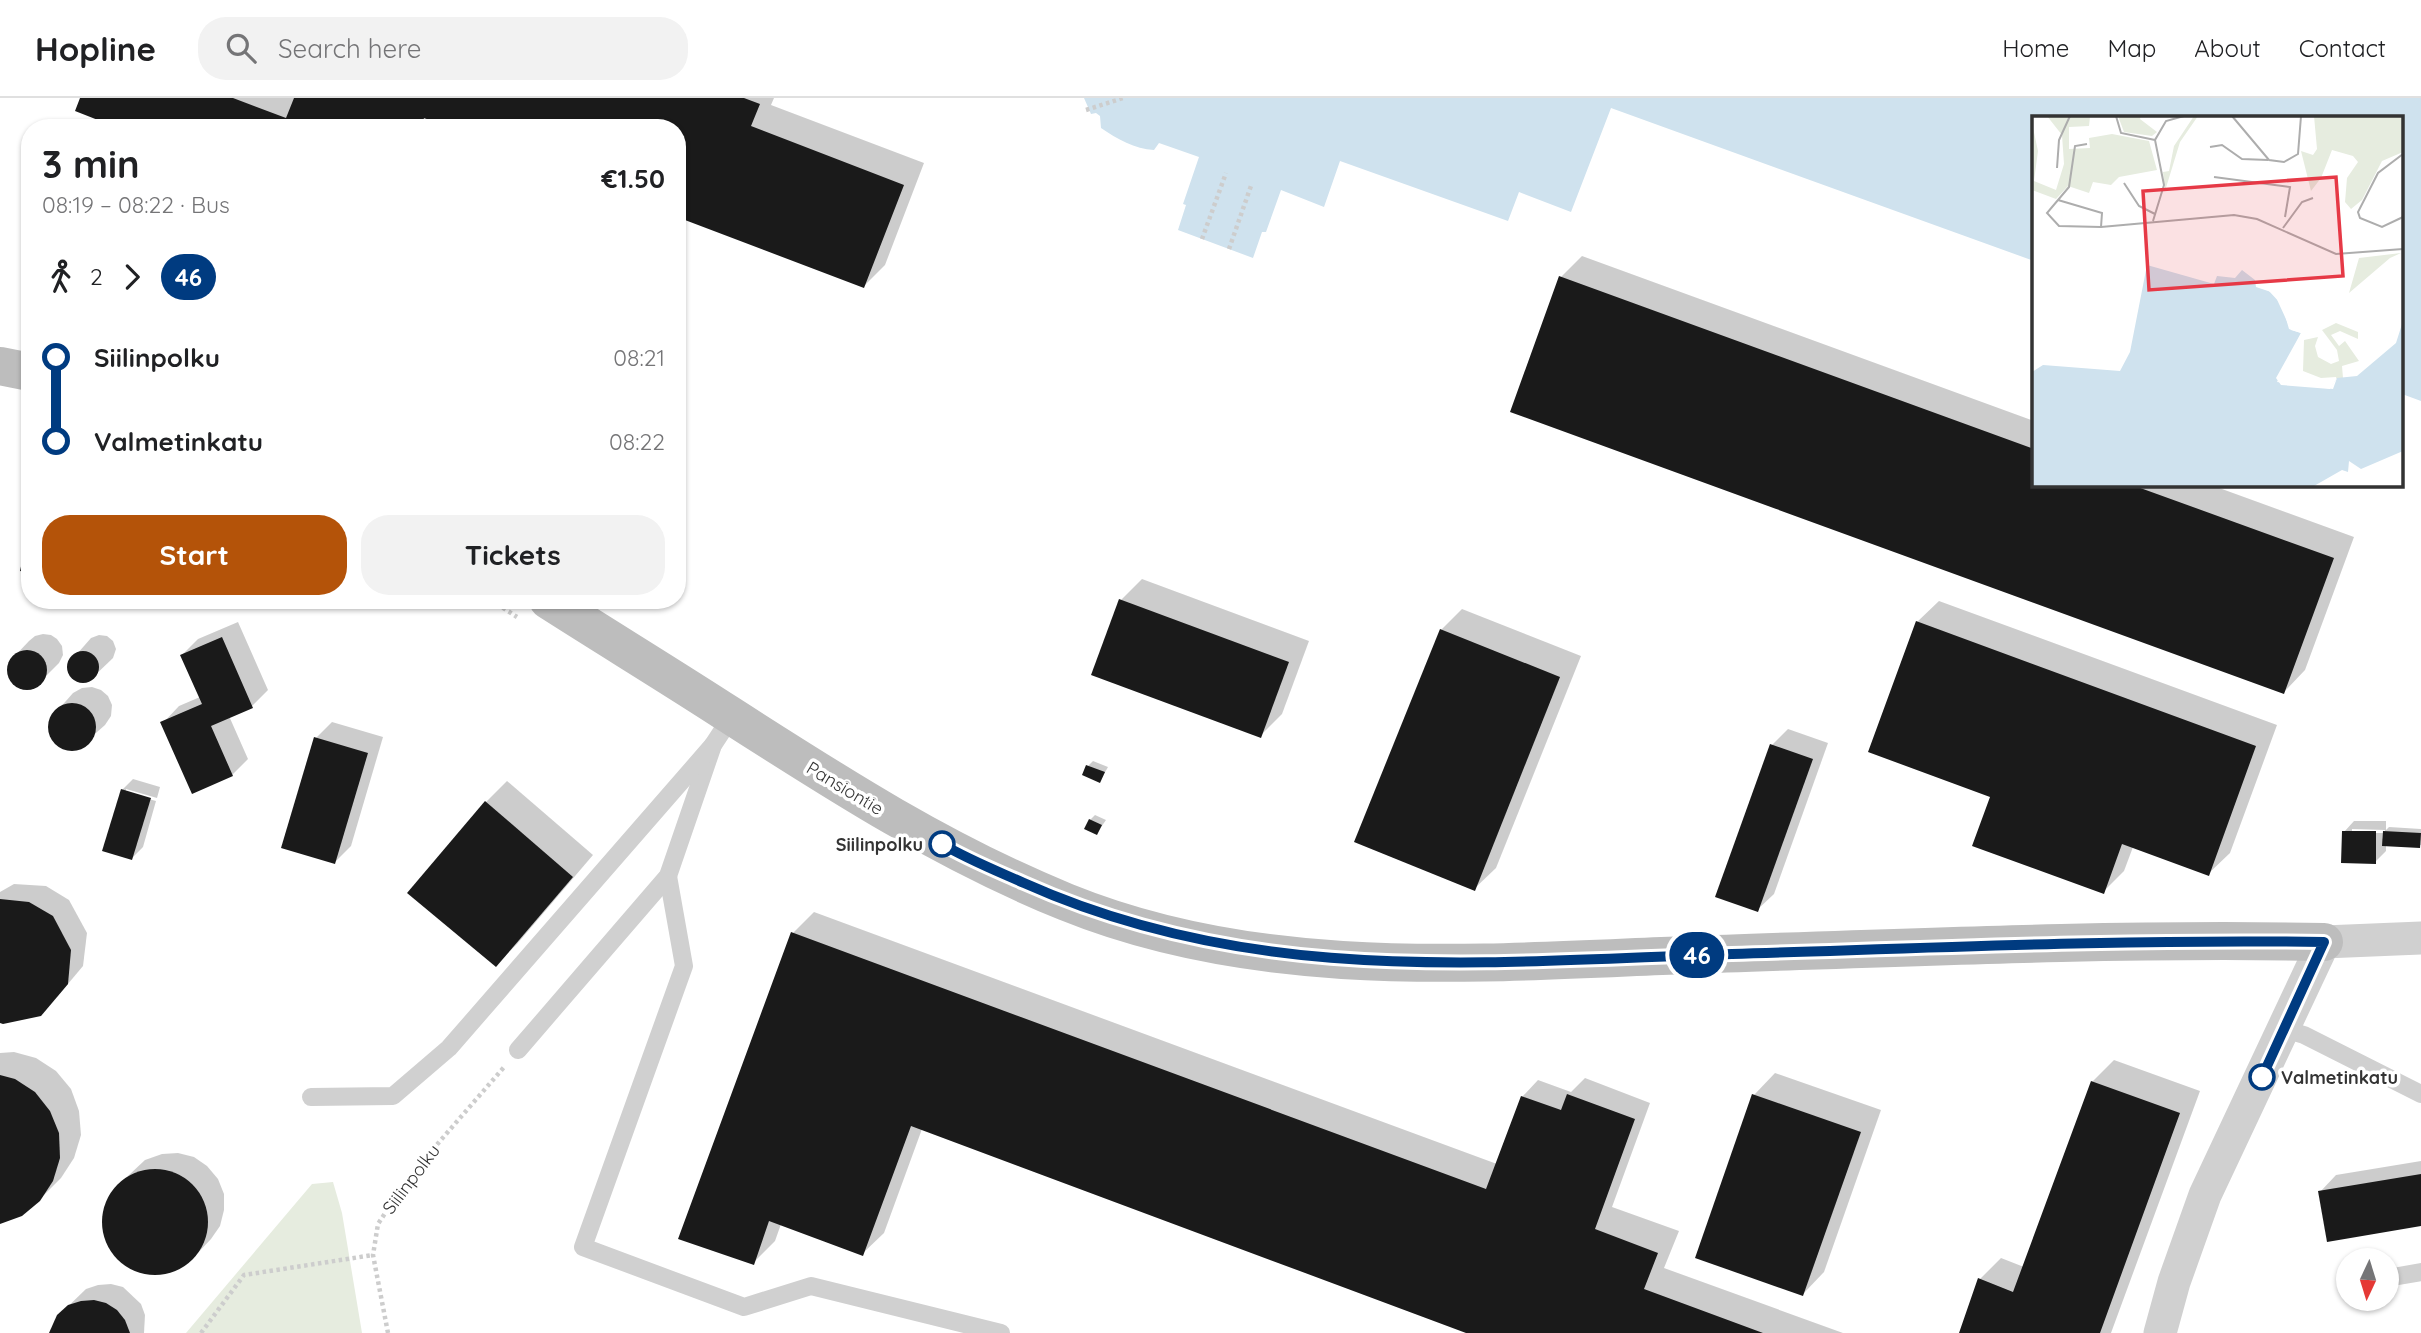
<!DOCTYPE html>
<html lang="en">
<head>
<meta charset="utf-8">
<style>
  body { margin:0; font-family:Quicksand,sans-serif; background:#f2f2f2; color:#202124; height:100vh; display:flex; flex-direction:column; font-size:26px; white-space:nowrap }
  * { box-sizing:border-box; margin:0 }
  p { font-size:23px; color:#757577 }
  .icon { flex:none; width:38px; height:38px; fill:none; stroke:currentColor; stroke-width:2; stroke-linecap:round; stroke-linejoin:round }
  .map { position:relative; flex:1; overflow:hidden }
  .side { position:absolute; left:21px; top:21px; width:665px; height:490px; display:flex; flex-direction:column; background:#fff; border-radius:28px; box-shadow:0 2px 5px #0004 }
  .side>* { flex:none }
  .badge { padding:0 14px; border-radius:23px; font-size:24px; line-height:46px }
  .needle { width:46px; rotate:184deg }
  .buttons { position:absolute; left:2336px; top:1150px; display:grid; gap:14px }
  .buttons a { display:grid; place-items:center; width:63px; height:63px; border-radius:50%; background:#fff; box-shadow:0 2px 5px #0004; font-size:35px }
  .map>.badge { position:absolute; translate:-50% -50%; box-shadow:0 0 0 4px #fff }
  .legs { display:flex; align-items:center; gap:10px; height:77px; padding:0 21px; font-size:23px }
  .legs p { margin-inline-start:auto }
  .summary { display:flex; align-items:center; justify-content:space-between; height:119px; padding:0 21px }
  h1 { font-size:38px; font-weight:700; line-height:52px }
  .button { display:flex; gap:14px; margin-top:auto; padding:14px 21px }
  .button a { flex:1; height:80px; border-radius:28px; background:#b45309; color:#fff; font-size:28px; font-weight:700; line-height:80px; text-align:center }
  .button a+a { background:#f2f2f2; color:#202124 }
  ul { padding:0 21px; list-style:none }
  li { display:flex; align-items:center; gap:24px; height:84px; font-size:26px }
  li i { display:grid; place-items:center; width:10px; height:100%; margin:0 9px; background:currentColor }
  li i::after { content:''; width:18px; height:18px; margin:-9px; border:5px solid; border-radius:50%; background:#fff }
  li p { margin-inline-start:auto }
  li:first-child i { background:linear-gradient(#0000 50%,currentColor 0) }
  li:last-child i { background:linear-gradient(currentColor 50%,#0000 0) }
  header { display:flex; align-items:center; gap:42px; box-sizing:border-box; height:98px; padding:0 35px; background:#fff; border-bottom:2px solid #e0e0e0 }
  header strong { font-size:33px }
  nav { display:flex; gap:38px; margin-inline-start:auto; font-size:24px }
  .search { width:490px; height:63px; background:#f2f2f2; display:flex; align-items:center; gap:18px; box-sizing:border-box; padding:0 24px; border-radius:28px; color:#757577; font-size:26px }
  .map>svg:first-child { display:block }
  .green { fill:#e6ecdf }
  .water { fill:#cfe2ee }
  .shadow { fill:#0003; fill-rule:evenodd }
  .building { fill:#1a1a1a }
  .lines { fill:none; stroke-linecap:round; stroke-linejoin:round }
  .path { stroke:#cdcdcd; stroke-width:4.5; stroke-dasharray:3.5 3.5; stroke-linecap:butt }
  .lane { stroke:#d0d0d0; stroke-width:18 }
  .street { stroke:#d0d0d0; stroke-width:33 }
  .secondary { stroke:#bdbdbd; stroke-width:38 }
  .line-1-casing { stroke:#fff; stroke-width:16 }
  .line-1 { stroke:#003b80; stroke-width:10 }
  .stop-1-dot { fill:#fff; stroke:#003b80; stroke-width:3.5 }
  .labels { text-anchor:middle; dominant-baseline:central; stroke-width:7; stroke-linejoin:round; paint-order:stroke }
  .street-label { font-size:18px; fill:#333; stroke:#fff }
  .stop-label { font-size:18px; font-weight:bold; fill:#333; stroke:#fff; text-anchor:end }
  .inset-road { fill:none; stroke:#adadad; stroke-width:2 }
  .view { fill:#e63946; fill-opacity:0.15; stroke:#e63946; stroke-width:3.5 }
  .inset-edge { fill:none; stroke:#333; stroke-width:3.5 }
</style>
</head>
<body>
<header>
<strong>Hopline</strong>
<div class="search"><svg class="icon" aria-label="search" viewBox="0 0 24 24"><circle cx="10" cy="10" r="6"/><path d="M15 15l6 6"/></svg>Search here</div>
<nav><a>Home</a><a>Map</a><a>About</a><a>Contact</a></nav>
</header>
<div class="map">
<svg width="2421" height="1235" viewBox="0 0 2421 1235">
  <rect width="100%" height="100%" fill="#fff"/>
  <!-- green -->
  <path class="green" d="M 333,1084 L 342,1115 L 362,1235 L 186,1235 L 312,1086 Z"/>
  <!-- water -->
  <path class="water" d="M 1084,0 L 2421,0 L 2421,303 L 2402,296 L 2402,19 L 2034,19 L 2034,163 L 1611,10 L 1571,114 L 1519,94 L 1508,123 L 1340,63 L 1324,109 L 1281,92 L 1266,134 L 1262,134 L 1253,160 L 1178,132 L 1186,107 L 1183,106 L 1199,59 L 1159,45 L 1154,52 C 1135,51 1117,41 1101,30 L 1100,18 L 1096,15 L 1091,16 Z"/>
  <!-- shadow -->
  <g class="shadow">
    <path d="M 82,0 L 774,0 L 771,7 L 924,65 L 885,167 L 864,188 L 677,30 L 435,22 L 433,30 L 103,30 L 106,23 Z"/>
    <path d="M 1582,158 L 2034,323 L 2034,387 L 2211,387 L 2354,439 L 2305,572 L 2284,594 L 1561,179 Z"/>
    <path d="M 1142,481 L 1309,543 L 1282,616 L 1260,638 L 1121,502 Z"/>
    <path d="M 1939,503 L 2277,627 L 2230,755 L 2208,776 L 2133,749 L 2124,773 L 2103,794 L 1992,698 L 1917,524 Z"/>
    <path d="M 1462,511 L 1581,558 L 1496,770 L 1474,791 L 1441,532 Z"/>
    <path d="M 238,524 L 268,592 L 252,608 L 229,618 L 248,661 L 232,677 L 163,625 L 179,608 L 200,599 L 182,557 L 198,541 Z"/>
    <path d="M 43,536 L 51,537 L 57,541 L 62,548 L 63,557 L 59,565 L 36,588 L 27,590 L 19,589 L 12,584 L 8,576 L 8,568 L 12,561 L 29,543 L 35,538 Z"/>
    <path d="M 99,537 L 107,538 L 113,543 L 116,551 L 113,560 L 89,583 L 75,581 L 71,576 L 70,564 L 91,540 Z"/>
    <path d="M 92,589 L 101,592 L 108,598 L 112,607 L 111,618 L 105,627 L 79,650 L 68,651 L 59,647 L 52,639 L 49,630 L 51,620 L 73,595 L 82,590 Z"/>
    <path d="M 332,624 L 383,639 L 351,748 L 335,764 L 316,640 Z"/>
    <path d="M 1788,631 L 1828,645 L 1774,796 L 1757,812 L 1772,647 Z"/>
    <path d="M 1093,663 L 1108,669 L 1100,683 L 1088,668 Z"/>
    <path d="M 133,681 L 160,689 L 157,700 L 126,691 L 126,695 L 156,703 L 143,749 L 132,760 L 122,692 Z"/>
    <path d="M 507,683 L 593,757 L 517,846 L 496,867 L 486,704 Z"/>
    <path d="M 1095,717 L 1106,722 L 1097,735 L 1090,722 Z"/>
    <path d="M 2354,723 L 2386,723 L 2386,732 L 2389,729 L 2421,731 L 2421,747 L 2386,747 L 2386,753 L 2375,764 L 2344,734 ZM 2352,731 L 2385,732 L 2385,735 L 2352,735 Z"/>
    <path d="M 14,786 L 46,788 L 69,802 L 87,835 L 83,868 L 57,899 L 0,923 L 0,794 Z"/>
    <path d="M 814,814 L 1497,1066 L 1522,999 L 1538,982 L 1571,994 L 1585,980 L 1650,1005 L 1612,1109 L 1679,1133 L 1664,1170 L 1843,1235 L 1471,1235 L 922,1031 L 884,1135 L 862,1156 L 781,1126 L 775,1143 L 753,1165 L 793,835 Z"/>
    <path d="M 14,954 L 36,960 L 56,973 L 71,991 L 79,1013 L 81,1037 L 74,1060 L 61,1080 L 39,1102 L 0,1124 L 0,955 Z"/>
    <path d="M 2114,962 L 2200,993 L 2111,1235 L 1961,1235 L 1980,1181 L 2001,1160 L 2024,1169 L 2092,984 Z"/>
    <path d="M 1775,975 L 1881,1012 L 1824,1174 L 1803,1196 L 1754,997 Z"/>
    <path d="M 178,1055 L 194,1059 L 207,1068 L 218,1081 L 224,1096 L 224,1112 L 220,1128 L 211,1141 L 194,1159 L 181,1169 L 164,1175 L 146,1175 L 129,1169 L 116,1158 L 106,1143 L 103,1125 L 106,1107 L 114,1091 L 145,1062 L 162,1056 Z"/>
    <path d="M 2421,1063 L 2421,1126 L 2320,1094 L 2336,1077 Z"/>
    <path d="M 111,1186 L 123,1189 L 141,1206 L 145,1217 L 144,1235 L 51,1235 L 58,1218 L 86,1191 L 98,1187 Z"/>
  </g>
  <!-- building -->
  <g class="building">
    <path d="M 80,0 L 233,0 L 286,20 L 294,0 L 744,0 L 760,6 L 751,28 L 904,87 L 864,190 L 677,119 L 677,30 L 450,30 L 424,20 L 421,30 L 101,30 L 103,24 L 75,13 Z"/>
    <path d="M 1559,178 L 2034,351 L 2034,387 L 2132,387 L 2334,460 L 2284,596 L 1510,314 Z"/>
    <path d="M 29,432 L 30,432 L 30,475 L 20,473 Z"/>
    <path d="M 1119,501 L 1289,564 L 1261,640 L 1091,577 Z"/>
    <path d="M 1916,523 L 2256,648 L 2209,778 L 2122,746 L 2104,796 L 1972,748 L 1990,699 L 1868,654 Z"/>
    <path d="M 1440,531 L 1560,579 L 1475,793 L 1354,744 Z"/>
    <path d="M 222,539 L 253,610 L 211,628 L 233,678 L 192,696 L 160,624 L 202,606 L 180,557 Z"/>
    <circle cx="27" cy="572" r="20"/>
    <circle cx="83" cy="569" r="16"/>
    <circle cx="72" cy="629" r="24"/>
    <path d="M 314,639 L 368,655 L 335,766 L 281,750 Z"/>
    <path d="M 1770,646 L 1813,661 L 1758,814 L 1715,799 Z"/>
    <path d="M 1086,667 L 1105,674 L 1100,685 L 1082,677 Z"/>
    <path d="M 121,691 L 151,700 L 132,762 L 102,753 Z"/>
    <path d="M 485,703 L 573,779 L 496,869 L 407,795 Z"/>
    <path d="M 1089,721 L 1102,727 L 1097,737 L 1084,731 Z"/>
    <path d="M 2342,733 L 2376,733 L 2376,766 L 2341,765 Z"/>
    <path d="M 2383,733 L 2421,735 L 2420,750 L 2382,748 Z"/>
    <path d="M 0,801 L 29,804 L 53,818 L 71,852 L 68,886 L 41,918 L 3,926 L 0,925 Z"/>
    <path d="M 791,834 L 1486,1091 L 1521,998 L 1561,1012 L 1567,996 L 1635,1021 L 1595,1131 L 1658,1155 L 1644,1191 L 1763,1235 L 1466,1235 L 911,1028 L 863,1158 L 769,1123 L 754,1167 L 678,1141 Z"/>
    <path d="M 0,977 L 15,981 L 35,994 L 50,1013 L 59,1035 L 60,1060 L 53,1083 L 40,1103 L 22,1118 L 0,1126 Z"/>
    <path d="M 2091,983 L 2180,1015 L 2100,1235 L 1959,1235 L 1978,1180 L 2013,1194 Z"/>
    <path d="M 1752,996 L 1861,1034 L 1803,1198 L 1695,1160 Z"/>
    <circle cx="155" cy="1124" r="53"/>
    <path d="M 2421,1076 L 2421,1128 L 2327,1144 L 2318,1093 Z"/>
    <path d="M 94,1202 L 106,1205 L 117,1212 L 125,1222 L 130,1235 L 49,1235 L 57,1217 L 68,1207 L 81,1203 Z"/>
  </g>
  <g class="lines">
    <!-- path -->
    <g class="path">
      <path d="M 1086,12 L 1123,0"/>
      <path d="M 1202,141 L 1226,75"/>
      <path d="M 1229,151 L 1252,85"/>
      <path d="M 491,502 L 517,519"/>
      <path d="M 201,1235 L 244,1177 L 373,1157"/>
      <path d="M 388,1235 L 373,1157 L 378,1126 L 408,1080 L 505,968"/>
    </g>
    <!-- lane -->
    <g class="lane">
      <path d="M 668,778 L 684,868 L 583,1149 L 744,1209 L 811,1188 L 1001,1235"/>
      <path d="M 2284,931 L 2304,937 L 2421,996"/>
      <path d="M 518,952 L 668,778 L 713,647 L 732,618"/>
      <path d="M 311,999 L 393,998 L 449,950 L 713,647"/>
      <path d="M 2387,1180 L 2421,1174"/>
    </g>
    <!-- street -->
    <path class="street" d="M 2160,1235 L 2174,1184 L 2205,1097 L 2324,844 L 2421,840"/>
    <!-- secondary -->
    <g class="secondary">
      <path d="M 0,268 L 30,274"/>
      <path d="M 548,502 C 609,541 670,578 730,617 C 839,687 945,755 1066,804 C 1263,884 1480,865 1687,857 C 1899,850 2111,840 2324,844"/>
    </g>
  </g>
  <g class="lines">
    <!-- line-1 casing -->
    <g class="line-1-casing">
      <path id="line-1" d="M 942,746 C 967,761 997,773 1024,785 C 1256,889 1487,864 1732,856 C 1929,850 2126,841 2324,844 L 2262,979"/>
    </g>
    <!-- line-1 -->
    <use href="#line-1" class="line-1"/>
  </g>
  <!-- markers -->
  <g class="stop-1-dot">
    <circle cx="942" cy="746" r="12"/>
    <circle cx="2262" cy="979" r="12"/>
  </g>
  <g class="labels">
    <!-- street labels -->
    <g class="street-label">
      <text transform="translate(845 690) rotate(31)">Pansiontie</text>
      <text transform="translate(411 1081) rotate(-53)">Siilinpolku</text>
    </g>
    <!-- stop labels -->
    <g class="stop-label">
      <text x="923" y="746">Siilinpolku</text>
      <text x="2281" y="979" text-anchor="start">Valmetinkatu</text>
    </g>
  </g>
  <!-- overview -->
  <g transform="translate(2032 18)">
    <rect width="371" height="371" fill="#fff"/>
    <path d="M 15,0 L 80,0 L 58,1 L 57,10 L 37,11 L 37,33 L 58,32 L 57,22 L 80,18 L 117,25 L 125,54 L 87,61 L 79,69 L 61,66 L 57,77 L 36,70 L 24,83 L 0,74 L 0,7 L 6,35 L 2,65 L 24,74 L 32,48 L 30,19 ZM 86,0 L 109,0 L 108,3 L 125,16 L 120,20 L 92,16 ZM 162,0 L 166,0 L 148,26 L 133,75 L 131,56 L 137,55 L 142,30 ZM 282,0 L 371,0 L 371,36 L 350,45 L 330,84 L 319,93 L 313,86 L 315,62 L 326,46 L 321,40 L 300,34 L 289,62 L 279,75 L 269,35 L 281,39 L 285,33 ZM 369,137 L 358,142 L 317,177 L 327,142 ZM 304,207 L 326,216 L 326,223 L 308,215 L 299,219 L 307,230 L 313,225 L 327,245 L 310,250 L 311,262 L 305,265 L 304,261 L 289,262 L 271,255 L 272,224 L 286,221 L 283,230 L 286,241 L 299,248 L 307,245 L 305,234 L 290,214 Z" fill="#e6ecdf"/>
    <path d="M 115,149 L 182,168 L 185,160 L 203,162 L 210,154 L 223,164 L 224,171 L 242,177 L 259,214 L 269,217 L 244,262 L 249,269 L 298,273 L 305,262 L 325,260 L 364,227 L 371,205 L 371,335 L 329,353 L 317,345 L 316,356 L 310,354 L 282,370 L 294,371 L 0,371 L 0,256 L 11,249 L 88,255 L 98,236 Z" fill="#cfe2ee"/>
    <path d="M 236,174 L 243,176 L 254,189 L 260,213 L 269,215 L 270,218 L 247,266 L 298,272 L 305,262 L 301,273 L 245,266 L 269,217 L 257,213 L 250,189 Z" fill="#fff"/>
    <path class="inset-road" d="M 84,0 L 89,17 L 123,24M 200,0 L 237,44 L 252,46 L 266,38 L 269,0M 55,28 L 43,30 L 37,71 L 15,97 L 27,110 L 69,111 L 202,99 L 225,103 L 304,138 L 371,133M 178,31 L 190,29 L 210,43 L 236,44M 371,38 L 346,57 L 326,96 L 328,102 L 350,111 L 371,101M 25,52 L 27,24 L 38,0M 182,61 L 258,71 L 253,101M 92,67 L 107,90 L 123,98M 26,84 L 70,97 L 69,111M 121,105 L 132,69 L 123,24 L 134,5 L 152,0M 251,112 L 270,86 L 281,82"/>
    <path class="view" d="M 304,61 L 311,160 L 117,174 L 111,75 Z"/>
    <rect width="371" height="371" class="inset-edge"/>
  </g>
</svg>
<div class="buttons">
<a><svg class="needle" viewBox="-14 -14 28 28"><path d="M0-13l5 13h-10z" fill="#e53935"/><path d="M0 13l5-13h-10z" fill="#757577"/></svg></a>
</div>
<b class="badge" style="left:1697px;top:857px;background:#003b80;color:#fff">46</b>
<section class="side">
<div class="summary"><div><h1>3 min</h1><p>08:19 – 08:22 · Bus</p></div><b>€1.50</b></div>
<div class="legs"><svg class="icon" aria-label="walk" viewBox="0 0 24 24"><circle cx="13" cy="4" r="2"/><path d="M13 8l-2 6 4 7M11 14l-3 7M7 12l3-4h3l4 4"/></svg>2<svg class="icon" aria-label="forward" viewBox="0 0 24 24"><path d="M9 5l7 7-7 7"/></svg><b class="badge" style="background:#003b80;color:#fff">46</b></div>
<ul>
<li><i style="color:#003b80"></i><b>Siilinpolku</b><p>08:21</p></li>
<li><i style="color:#003b80"></i><b>Valmetinkatu</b><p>08:22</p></li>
</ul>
<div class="button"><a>Start</a><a>Tickets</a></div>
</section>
</div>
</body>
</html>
